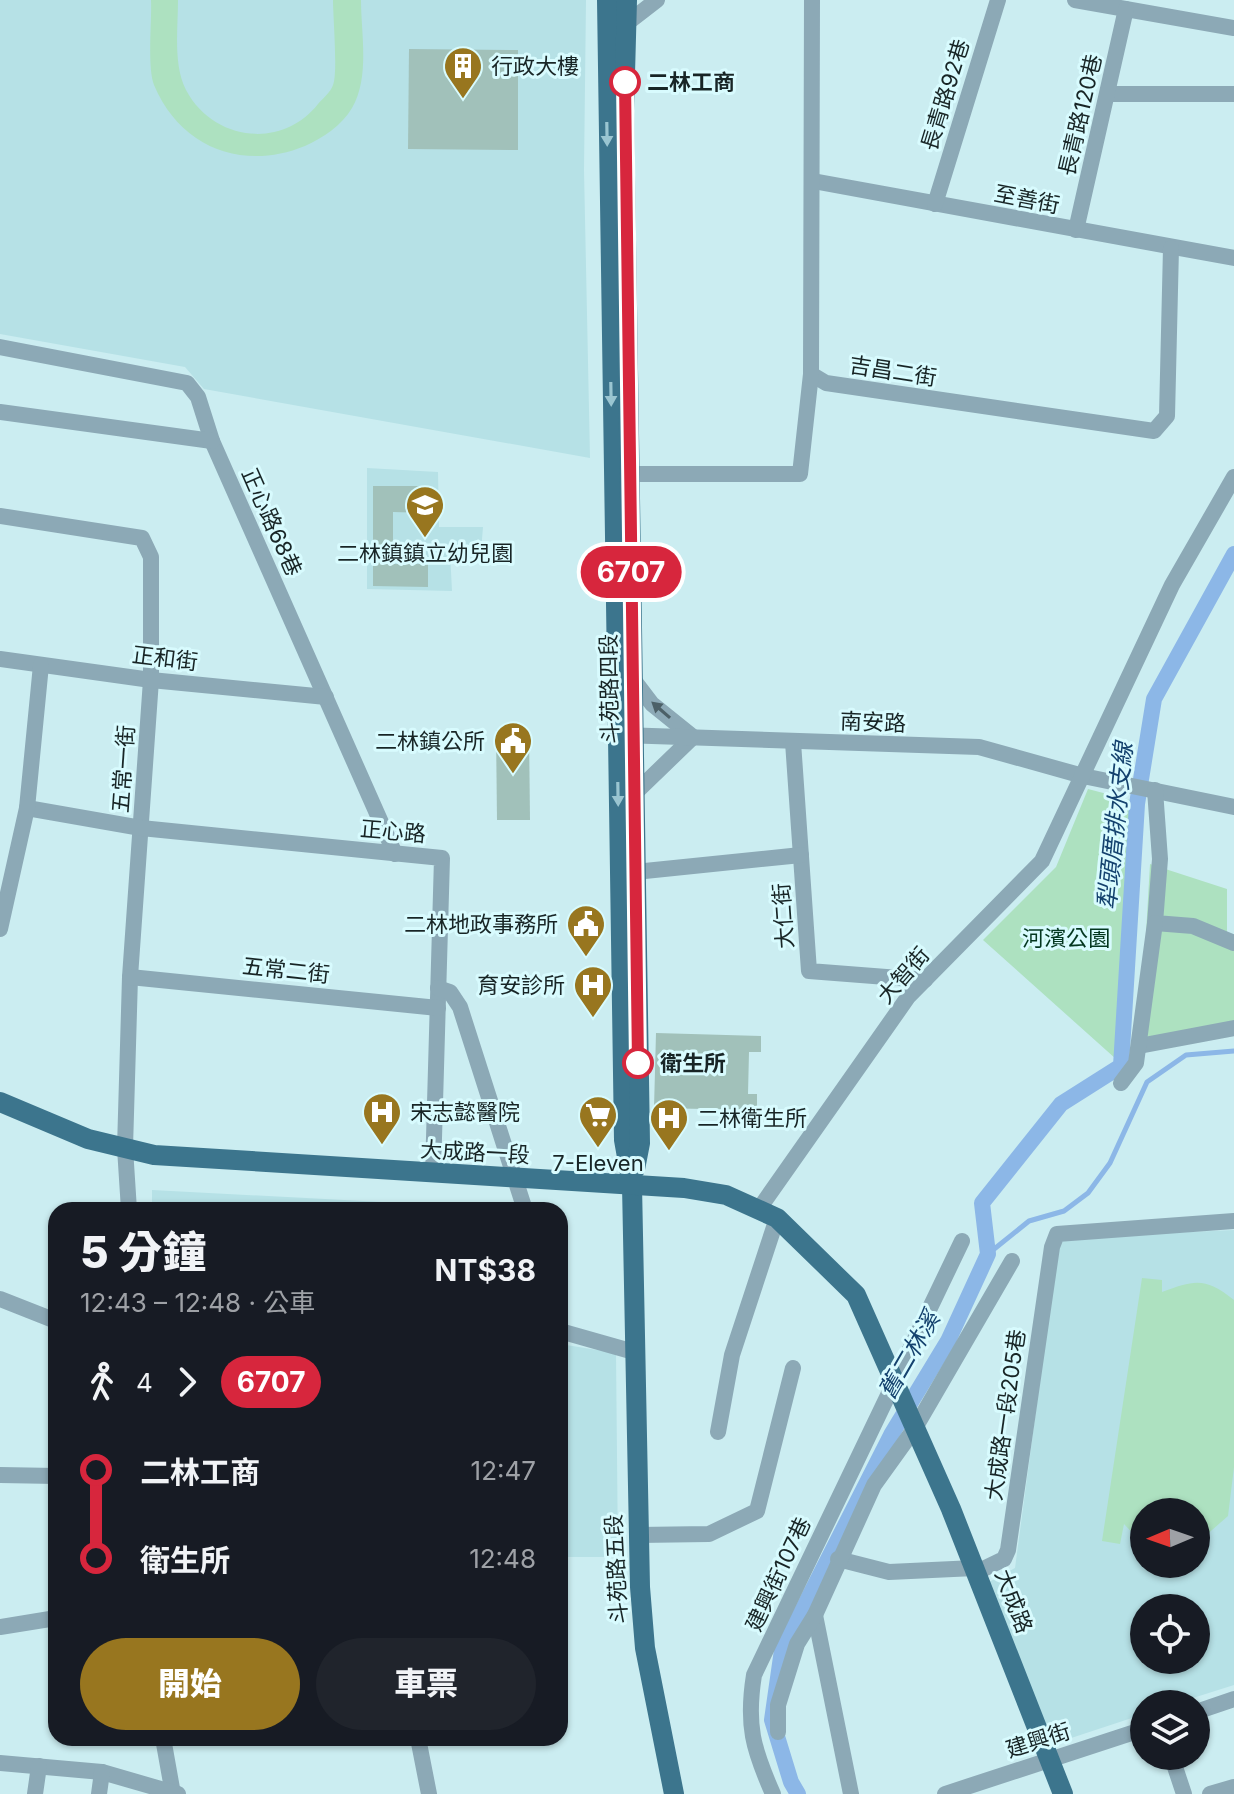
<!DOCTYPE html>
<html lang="zh-TW">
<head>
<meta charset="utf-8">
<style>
  body { margin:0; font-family:Inter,"Noto Sans TC",sans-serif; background:#20242c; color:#f1f3f6; height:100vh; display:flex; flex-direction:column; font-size:30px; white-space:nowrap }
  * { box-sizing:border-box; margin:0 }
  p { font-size:26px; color:#9ea1a6 }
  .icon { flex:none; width:44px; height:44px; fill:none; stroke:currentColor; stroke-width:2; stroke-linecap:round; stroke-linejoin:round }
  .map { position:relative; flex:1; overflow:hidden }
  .sheet { position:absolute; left:48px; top:1202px; width:520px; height:544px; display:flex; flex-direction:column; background:#171b24; border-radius:24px; box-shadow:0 2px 6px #0004 }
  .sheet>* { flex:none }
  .badge { padding:0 16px; border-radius:26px; font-size:28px; line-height:52px }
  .needle { width:52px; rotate:268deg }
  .tools { position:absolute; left:1130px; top:1498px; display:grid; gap:16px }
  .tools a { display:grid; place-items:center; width:80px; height:80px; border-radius:50%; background:#171b24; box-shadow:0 2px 6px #0004; font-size:40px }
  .map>.badge { position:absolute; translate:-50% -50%; box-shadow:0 0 0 4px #fff }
  .legs { display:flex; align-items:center; gap:12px; height:88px; padding:0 32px; font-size:26px }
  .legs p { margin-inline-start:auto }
  .head { display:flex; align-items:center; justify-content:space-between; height:136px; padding:0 32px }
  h1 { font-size:44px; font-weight:800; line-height:60px }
  .button { display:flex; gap:16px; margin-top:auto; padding:16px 32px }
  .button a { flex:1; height:92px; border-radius:48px; background:#98761f; color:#fff; font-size:32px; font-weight:800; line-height:92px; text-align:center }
  .button a+a { background:#20242c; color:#f1f3f6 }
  ul { padding:0 32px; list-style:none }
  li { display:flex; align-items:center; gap:28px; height:88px; font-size:30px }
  li i { display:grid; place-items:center; width:12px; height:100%; margin:0 10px; background:currentColor }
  li i::after { content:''; width:20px; height:20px; margin:-10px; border:6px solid; border-radius:50%; background:#171b24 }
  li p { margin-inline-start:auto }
  li:first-child i { background:linear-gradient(#0000 50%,currentColor 0) }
  li:last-child i { background:linear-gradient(currentColor 50%,#0000 0) }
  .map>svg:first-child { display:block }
  .built { fill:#b6e1e6; fill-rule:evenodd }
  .green { fill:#ade1c0 }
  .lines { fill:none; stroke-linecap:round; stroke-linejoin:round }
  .stream { stroke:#8cb7e7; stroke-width:5 }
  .canal { stroke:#8cb7e7; stroke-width:16 }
  .building { fill:#a1c1ba }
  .minor { stroke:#8ca9b6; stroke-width:16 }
  .major { stroke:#3c758d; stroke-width:20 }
  .oneway { fill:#9ac5d1 }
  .oneway2 { fill:#4c6067 }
  .line-1-casing { stroke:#fff; stroke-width:18 }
  .line-1 { stroke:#d7263d; stroke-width:12 }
  .stop-1-dot { fill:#fff; stroke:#d7263d; stroke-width:4 }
  .labels { text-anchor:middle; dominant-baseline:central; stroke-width:6; stroke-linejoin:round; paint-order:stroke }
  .poi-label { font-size:22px; fill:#182526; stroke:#d8fbfe; text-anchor:start }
  .stop-label { font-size:22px; font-weight:bold; fill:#182526; stroke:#d8fbfe; text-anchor:start }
  .street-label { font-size:22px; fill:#182526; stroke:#d8fbfe }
  .park-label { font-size:22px; fill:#03371f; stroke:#d8fbfe }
  .water-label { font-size:24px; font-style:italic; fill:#14426e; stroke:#d8fbfe }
</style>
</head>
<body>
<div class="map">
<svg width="1234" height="1794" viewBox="0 0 1234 1794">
  <rect width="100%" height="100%" fill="#cbedf1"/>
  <!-- built -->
  <g class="built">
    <path d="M 0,0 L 586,0 L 584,170 L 590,458 L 204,389 L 185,367 L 0,334 Z"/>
    <path d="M 367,468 L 438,472 L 439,527 L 483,527 L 481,551 L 450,552 L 452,591 L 367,589 Z"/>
    <path d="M 152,1190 L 515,1209 L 515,1210 L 152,1210 Z"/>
    <path d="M 1234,1230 L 1234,1685 L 1174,1704 L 1144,1704 L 1144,1714 L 1053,1744 L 989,1582 L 1015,1568 L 1059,1238 ZM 1144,1512 L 1196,1512 L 1196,1564 L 1144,1564 ZM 1144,1608 L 1196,1608 L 1196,1660 L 1144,1660 Z"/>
    <path d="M 560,1344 L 616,1353 L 618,1557 L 560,1557 Z"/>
  </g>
  <!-- green -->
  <g class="green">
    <path d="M 151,0 L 178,0 C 178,29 173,64 186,90 C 213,141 282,150 318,104 C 322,99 331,92 333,85 C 338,73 333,17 333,0 L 361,0 C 361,34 370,77 352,108 C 342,125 323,138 305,146 C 244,171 181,149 154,85 C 147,67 152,21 151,0 Z"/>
    <path d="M 1088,789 L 1130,800 L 1116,1059 L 983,940 L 1056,867 Z"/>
    <path d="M 1150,864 L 1227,889 L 1227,933 L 1234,937 L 1234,1032 L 1169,1038 L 1139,1055 Z"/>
    <path d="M 1142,1278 L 1162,1280 L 1162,1292 C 1195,1280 1205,1277 1234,1300 L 1234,1467 L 1228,1516 L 1196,1544 L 1196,1512 L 1144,1512 L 1144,1545 L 1124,1524 L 1120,1544 L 1102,1541 Z"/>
  </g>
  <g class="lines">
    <!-- stream -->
    <path class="stream" d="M 988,1254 L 1029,1221 L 1064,1211 L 1088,1193 L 1110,1163 L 1147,1082 L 1186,1055 L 1234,1051"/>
    <!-- canal -->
    <path class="canal" d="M 798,1794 L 791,1782 L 772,1720 L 782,1650 L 891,1435 L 948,1341 L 988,1254 L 982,1203 L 1061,1104 L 1121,1066 L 1137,804 L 1154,699 L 1234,554"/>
  </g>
  <!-- building -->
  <g class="building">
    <path d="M 409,49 L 518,50 L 518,150 L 408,149 Z"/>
    <path d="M 373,486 L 428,486 L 428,513 L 393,512 L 393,564 L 428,564 L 428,587 L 373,586 Z"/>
    <path d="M 529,729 L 530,820 L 497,820 L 496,730 Z"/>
    <path d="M 656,1033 L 761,1036 L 761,1052 L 749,1052 L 748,1094 L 757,1094 L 757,1110 L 654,1108 Z"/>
  </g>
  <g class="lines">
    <!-- minor -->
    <g class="minor">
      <path d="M 1075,0 L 1234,28"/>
      <path d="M 626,24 L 657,0"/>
      <path d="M 1108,94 L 1234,94"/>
      <path d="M 813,181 L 1234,258"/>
      <path d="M 935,204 L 998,0"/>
      <path d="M 1076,230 L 1126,9"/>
      <path d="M 0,347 L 187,383 L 198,397 L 212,441 L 395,854"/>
      <path d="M 811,374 L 826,383 L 1154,431 L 1167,416 L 1171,248"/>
      <path d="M 0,412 L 212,441"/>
      <path d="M 629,474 L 800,474 L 811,374 L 812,0"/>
      <path d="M 0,516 L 142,538 L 151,557 L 151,680 L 130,977 L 125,1148 L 129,1210"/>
      <path d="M 0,659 L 151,680 L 326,697"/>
      <path d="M 633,679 L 652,704 L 693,737 L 634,794"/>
      <path d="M 622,735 L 979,747 L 1083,776 L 1234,807"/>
      <path d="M 793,742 L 809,971 L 925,980"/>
      <path d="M 1155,790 L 1160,859 L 1155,923 L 1193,926 L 1234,943"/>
      <path d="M 27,808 L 141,828 L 442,858 L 433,1173"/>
      <path d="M 635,872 L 801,855"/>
      <path d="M 0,929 L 27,808 L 41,665"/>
      <path d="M 130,977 L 438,1008"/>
      <path d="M 438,988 L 450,992 L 460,1007 L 525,1210"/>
      <path d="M 1139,1046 L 1234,1028"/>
      <path d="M 1121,1083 L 1136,1063 L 1155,923"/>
      <path d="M 759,1209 L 908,997 L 1042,861 L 1172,585 L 1234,477"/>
      <path d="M 0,1299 L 56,1321"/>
      <path d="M 560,1331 L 634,1352"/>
      <path d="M 718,1432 L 732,1355 L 777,1218"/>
      <path d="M 0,1475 L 56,1476"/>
      <path d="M 638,1535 L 709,1534 L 757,1511 L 793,1368"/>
      <path d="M 838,1559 L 889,1572 L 975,1568"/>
      <path d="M 977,1572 L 1004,1559 L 1008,1550 L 1052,1247 L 1057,1234 L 1234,1221"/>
      <path d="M 815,1615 L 851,1794"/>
      <path d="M 0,1627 L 56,1618"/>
      <path d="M 1196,1712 L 1234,1699"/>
      <path d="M 778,1732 L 778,1705 L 797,1644 L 815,1615 L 874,1485 L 915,1428 L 1012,1261"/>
      <path d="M 163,1738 L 173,1794"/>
      <path d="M 418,1738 L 429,1794"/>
      <path d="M 1173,1761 L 1184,1794"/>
      <path d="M 0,1763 L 102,1772 L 178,1794"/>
      <path d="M 35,1794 L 39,1766"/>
      <path d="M 99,1794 L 102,1772"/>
      <path d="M 773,1794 C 753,1749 746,1725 754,1675 L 962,1241"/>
      <path d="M 945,1794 L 1144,1729"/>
      <path d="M 1210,1794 L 1234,1787"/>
    </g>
    <!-- major -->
    <g class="major">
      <path d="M 607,0 L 624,1140 L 632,1185 L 640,1587 L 645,1648 L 674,1794"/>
      <path d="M 627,0 L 624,111 L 640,1143 L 635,1169"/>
      <path d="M 0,1102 L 88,1139 L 154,1155 L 684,1188 L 726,1195 L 777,1218 L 856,1295 L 951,1509 L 1063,1794"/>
    </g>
  </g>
  <!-- one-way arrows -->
  <defs><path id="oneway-solid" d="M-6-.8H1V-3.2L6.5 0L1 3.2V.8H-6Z" transform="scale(2)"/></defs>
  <g class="oneway">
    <use href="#oneway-solid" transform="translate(607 134) rotate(89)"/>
    <use href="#oneway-solid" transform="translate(611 394) rotate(89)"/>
    <use href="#oneway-solid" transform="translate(618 794) rotate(89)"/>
  </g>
  <use class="oneway2" href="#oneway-solid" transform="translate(661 710) rotate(-139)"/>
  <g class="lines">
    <!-- line-1 casing -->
    <g class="line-1-casing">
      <path id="line-1" d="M 625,82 L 638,1063"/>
    </g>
    <!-- line-1 -->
    <use href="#line-1" class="line-1"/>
  </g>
  <!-- icons -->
  <defs>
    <g id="building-pin" transform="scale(2)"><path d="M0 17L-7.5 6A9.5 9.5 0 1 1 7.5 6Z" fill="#98761f" stroke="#d8fbfe"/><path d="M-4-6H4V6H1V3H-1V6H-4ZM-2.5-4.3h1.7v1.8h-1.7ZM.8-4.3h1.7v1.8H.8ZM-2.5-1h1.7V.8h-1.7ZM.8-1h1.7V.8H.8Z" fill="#fff"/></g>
    <g id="school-pin" transform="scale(2)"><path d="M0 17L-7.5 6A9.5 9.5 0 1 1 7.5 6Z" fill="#98761f" stroke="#d8fbfe"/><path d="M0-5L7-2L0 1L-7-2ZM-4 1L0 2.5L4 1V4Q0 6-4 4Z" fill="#fff"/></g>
    <g id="civic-pin" transform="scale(2)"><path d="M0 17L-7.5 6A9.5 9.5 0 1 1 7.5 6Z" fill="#98761f" stroke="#d8fbfe"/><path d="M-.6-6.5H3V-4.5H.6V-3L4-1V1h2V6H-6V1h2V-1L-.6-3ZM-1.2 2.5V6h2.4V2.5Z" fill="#fff"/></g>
    <g id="hospital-pin" transform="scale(2)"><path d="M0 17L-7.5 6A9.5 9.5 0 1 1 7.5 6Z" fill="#98761f" stroke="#d8fbfe"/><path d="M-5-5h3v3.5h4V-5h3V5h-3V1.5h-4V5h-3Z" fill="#fff"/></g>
    <g id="supermarket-pin" transform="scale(2)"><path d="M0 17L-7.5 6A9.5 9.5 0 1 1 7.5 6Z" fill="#98761f" stroke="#d8fbfe"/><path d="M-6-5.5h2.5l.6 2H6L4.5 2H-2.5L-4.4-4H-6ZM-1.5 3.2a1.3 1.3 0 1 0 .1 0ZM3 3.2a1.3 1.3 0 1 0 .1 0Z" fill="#fff"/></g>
  </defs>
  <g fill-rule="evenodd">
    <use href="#building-pin" x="463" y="66"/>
    <use href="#school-pin" x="425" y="505"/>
    <use href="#civic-pin" x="513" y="741"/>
    <use href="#civic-pin" x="586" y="924"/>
    <use href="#hospital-pin" x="593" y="985"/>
    <use href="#hospital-pin" x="382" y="1112"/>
    <use href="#supermarket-pin" x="598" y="1115"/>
    <use href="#hospital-pin" x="669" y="1118"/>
  </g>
  <!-- markers -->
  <g class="stop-1-dot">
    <circle cx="625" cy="82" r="14"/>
    <circle cx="638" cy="1063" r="14"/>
  </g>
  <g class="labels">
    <!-- poi labels -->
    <g class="poi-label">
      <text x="491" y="66">行政大樓</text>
      <text x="425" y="553" text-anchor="middle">二林鎮鎮立幼兒園</text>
      <text x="485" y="741" text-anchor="end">二林鎮公所</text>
      <text x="558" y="924" text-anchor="end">二林地政事務所</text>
      <text x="565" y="985" text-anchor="end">育安診所</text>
      <text x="410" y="1112">宋志懿醫院</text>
      <text x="697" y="1118">二林衛生所</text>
      <text x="598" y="1163" text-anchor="middle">7-Eleven</text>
    </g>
    <!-- stop labels -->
    <g class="stop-label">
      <text x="647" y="82">二林工商</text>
      <text x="660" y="1063">衛生所</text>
    </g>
    <!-- street labels -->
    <g class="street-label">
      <text transform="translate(945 95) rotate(-73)">長青路92巷</text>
      <text transform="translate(1080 115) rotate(-77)">長青路120巷</text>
      <text transform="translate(1027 199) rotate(11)">至善街</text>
      <text transform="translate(893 371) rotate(9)">吉昌二街</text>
      <text transform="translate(272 522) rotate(66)">正心路68巷</text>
      <text transform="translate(165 658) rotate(7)">正和街</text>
      <text transform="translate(609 689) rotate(-91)">斗苑路四段</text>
      <text transform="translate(873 722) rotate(2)">南安路</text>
      <text transform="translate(123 769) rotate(-86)">五常一街</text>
      <text transform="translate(393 831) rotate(5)">正心路</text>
      <text transform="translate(783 916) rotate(-94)">大仁街</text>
      <text transform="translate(286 970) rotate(6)">五常二街</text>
      <text transform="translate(903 975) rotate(-49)">大智街</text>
      <text transform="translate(475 1152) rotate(3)">大成路一段</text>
      <text transform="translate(1005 1415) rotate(-82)">大成路一段205巷</text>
      <text transform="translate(616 1569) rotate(-93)">斗苑路五段</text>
      <text transform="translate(778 1574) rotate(-65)">建興街107巷</text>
      <text transform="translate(1014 1601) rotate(69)">大成路</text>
      <text transform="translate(1038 1740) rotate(-18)">建興街</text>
    </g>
    <!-- park labels -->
    <g class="park-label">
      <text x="1066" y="938">河濱公園</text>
    </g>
    <!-- water labels -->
    <g class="water-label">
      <text transform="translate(1115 826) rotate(-84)">犁頭厝排水支線</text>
      <text transform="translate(909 1355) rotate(-60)">舊二林溪</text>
    </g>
  </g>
</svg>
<div class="tools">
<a><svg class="needle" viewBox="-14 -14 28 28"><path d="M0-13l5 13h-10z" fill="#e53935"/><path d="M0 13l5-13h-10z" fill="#9ea1a6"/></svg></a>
<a><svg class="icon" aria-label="locate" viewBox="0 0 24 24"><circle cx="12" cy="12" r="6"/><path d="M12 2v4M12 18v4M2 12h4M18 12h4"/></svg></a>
<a><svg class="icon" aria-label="layers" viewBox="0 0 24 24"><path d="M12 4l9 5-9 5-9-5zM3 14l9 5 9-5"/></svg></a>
</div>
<b class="badge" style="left:631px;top:572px;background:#d7263d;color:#fff">6707</b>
<section class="sheet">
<div class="head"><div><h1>5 分鐘</h1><p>12:43 – 12:48 · 公車</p></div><b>NT$38</b></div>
<div class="legs"><svg class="icon" aria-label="walk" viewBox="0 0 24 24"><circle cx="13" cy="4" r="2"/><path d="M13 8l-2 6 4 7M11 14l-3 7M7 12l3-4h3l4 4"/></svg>4<svg class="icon" aria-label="forward" viewBox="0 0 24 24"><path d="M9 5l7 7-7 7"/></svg><b class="badge" style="background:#d7263d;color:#fff">6707</b></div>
<ul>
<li><i style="color:#d7263d"></i><b>二林工商</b><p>12:47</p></li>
<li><i style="color:#d7263d"></i><b>衛生所</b><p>12:48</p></li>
</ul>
<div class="button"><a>開始</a><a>車票</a></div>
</section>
</div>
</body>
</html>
